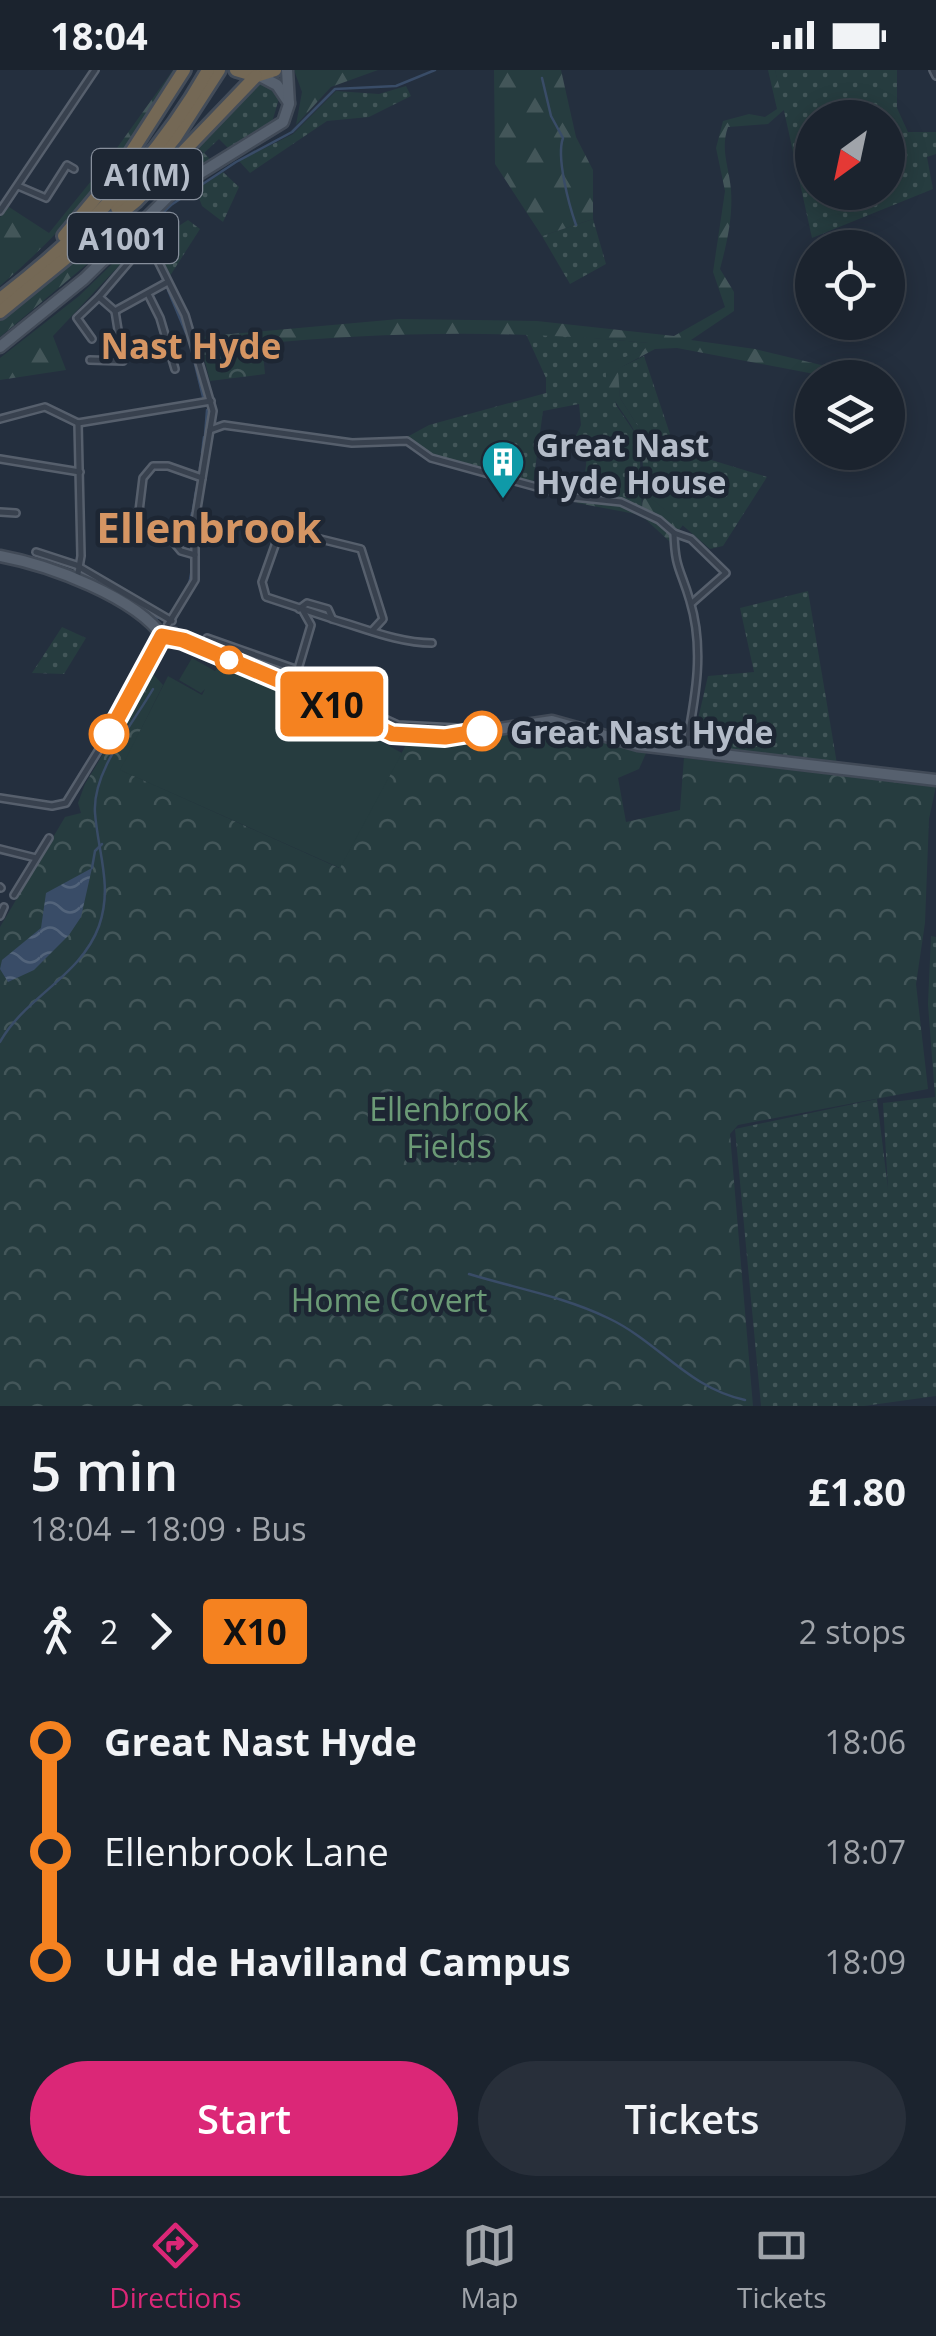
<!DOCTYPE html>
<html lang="en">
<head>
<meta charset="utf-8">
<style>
  body { margin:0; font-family:"Open Sans",sans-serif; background:#282f3a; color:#f1f3f6; height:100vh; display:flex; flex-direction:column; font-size:38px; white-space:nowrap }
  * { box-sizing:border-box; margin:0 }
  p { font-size:32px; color:#a0a4aa }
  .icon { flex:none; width:55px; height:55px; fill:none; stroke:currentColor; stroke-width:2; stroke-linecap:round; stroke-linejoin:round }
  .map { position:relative; height:1336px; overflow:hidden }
  .details { display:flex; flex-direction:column; background:#1b232e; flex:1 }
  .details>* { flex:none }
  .badge { padding:0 20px; border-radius:8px; font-size:35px; line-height:65px }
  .needle { width:65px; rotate:213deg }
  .controls { position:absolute; left:795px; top:30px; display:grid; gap:20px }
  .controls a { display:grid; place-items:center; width:110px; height:110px; border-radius:50%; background:#1b232e; box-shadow:0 5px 25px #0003,0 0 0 2px #39404a; font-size:50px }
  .map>.badge { position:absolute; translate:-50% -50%; box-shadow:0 0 0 5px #fff }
  .legs { display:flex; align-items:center; gap:15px; height:110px; padding:0 30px; font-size:32px }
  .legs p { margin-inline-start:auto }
  .overview { display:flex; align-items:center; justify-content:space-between; height:170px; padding:0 30px }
  h1 { font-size:55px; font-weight:600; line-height:75px }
  .cta { display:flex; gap:20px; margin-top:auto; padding:20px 30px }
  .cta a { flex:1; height:115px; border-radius:60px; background:#db2777; color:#fff; font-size:40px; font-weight:600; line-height:115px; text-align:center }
  .cta a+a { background:#282f3a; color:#f1f3f6 }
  ul { padding:0 30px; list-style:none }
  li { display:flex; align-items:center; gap:35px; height:110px; font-size:38px }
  li i { display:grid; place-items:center; width:15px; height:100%; margin:0 12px; background:currentColor }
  li i::after { content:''; width:25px; height:25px; margin:-12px; border:8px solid; border-radius:50%; background:#1b232e }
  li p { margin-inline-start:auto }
  li:first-child i { background:linear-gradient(#0000 50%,currentColor 0) }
  li:last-child i { background:linear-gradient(currentColor 50%,#0000 0) }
  .status { display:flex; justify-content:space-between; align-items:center; height:70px; padding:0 50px; background:#1b232e; direction:ltr }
  .status svg { height:28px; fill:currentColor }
  .menu { display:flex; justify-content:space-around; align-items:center; height:140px; border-top:2px solid #39404a; background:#1b232e; font-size:28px; color:#a0a4aa }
  .menu a { display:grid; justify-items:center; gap:5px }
  .menu .current { color:#db2777 }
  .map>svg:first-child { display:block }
  .grass { fill:url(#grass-dots); fill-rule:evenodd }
  .forest { fill:url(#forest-firs) }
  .park { fill:url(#park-crowns) }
  .garden { fill:#263c3f }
  .water { fill:url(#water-waves) }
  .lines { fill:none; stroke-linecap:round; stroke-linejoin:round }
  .stream { stroke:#394c67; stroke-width:2.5 }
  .street-casing { stroke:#565f6c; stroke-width:10 }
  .primary-casing { stroke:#414a57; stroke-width:15 }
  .highway-casing { stroke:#434c59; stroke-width:18 }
  .street { stroke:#38414e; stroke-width:5 }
  .primary { stroke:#56606e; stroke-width:10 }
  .highway { stroke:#746855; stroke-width:12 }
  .line-1-casing { stroke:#fff; stroke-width:22 }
  .line-1 { stroke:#f58220; stroke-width:15 }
  .stop-1-dot { fill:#fff; stroke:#f58220; stroke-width:5 }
  .labels { text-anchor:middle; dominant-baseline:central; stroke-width:9; stroke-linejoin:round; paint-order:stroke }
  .shield { fill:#1d2633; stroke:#878f9c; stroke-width:2.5 }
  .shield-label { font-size:30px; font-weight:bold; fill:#b4bcc9 }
  .poi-label { font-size:32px; font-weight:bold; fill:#b4bcc9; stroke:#1d2633; text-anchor:start }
  .stop-label { font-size:32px; font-weight:bold; fill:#b4bcc9; stroke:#1d2633; text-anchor:start }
  .park-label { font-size:32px; fill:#6b9a76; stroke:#1d2633 }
  .neighbourhood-label { font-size:35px; font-weight:bold; fill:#d59563; stroke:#1d2633 }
  .district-label { font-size:42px; font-weight:bold; fill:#d59563; stroke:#1d2633 }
</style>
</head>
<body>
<div class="status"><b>18:04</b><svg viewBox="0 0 49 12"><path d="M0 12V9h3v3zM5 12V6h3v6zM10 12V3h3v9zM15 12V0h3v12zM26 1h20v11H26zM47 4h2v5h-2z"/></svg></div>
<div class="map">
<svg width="936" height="1336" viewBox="0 0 936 1336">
  <defs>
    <pattern id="grass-dots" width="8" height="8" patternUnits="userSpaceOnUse" patternTransform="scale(2.5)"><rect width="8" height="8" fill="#263c3f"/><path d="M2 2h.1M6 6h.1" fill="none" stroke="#435659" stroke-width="1.8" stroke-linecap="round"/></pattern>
    <pattern id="forest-firs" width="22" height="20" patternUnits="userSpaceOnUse" patternTransform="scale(2.5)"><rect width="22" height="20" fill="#263c3f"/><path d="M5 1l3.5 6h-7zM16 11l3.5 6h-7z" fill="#435659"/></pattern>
    <pattern id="park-crowns" width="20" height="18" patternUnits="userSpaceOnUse" patternTransform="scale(2.5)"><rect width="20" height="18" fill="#263c3f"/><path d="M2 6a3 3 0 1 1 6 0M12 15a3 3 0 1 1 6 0" fill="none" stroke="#435659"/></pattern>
    <pattern id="water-waves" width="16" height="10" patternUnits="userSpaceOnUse" patternTransform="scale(2.5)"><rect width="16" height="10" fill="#394c67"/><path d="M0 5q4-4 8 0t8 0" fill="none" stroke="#53647b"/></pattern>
  </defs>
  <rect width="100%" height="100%" fill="#242f3e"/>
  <!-- grass -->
  <g class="grass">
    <path d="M 775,0 L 897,0 L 897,38 L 908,62 L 936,62 L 936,84 L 927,87 L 933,119 L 812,168 ZM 812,48 L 888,48 L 888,122 L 812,122 Z"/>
    <path d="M 261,14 L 275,21 L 279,29 L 272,52 L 228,78 L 219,69 L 204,83 L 210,89 L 170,119 L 167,110 L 203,83 L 198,77 L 248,18 Z"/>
    <path d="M 406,16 L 411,26 L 369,47 L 327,51 L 250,103 L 239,91 L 293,64 L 336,21 L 379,24 Z"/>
    <path d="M 223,102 L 239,117 L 223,152 L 202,136 L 196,120 Z"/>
    <path d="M 593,149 L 606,194 L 570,214 L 542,166 Z"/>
    <path d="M 188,150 L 200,159 L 168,209 L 152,173 Z"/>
    <path d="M 525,262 L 650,273 L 644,281 L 608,293 L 616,335 L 639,369 L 642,439 L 622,431 L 577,426 C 584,405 595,385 574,370 L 581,355 L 579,334 L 543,341 L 533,414 L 492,399 L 431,386 L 407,367 L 429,355 L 546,323 L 546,308 Z"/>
    <path d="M 644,286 L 675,379 L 767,407 L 723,476 L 710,479 L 651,428 L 646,369 L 620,328 L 617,299 Z"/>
    <path d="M 808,521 L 837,694 L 692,675 L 708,606 L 754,602 L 740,538 Z"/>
    <path d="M 62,557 L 86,568 L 64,604 L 32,603 Z"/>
    <path d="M 931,866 L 936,867 L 936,1326 L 864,1336 L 761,1336 L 735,1059 L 877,1029 L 888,1119 L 883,1033 L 935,1027 L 928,934 Z"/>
  </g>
  <!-- forest -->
  <g class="forest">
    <path d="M 173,0 C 174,6 164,21 158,31 C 115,102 63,162 0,216 L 0,147 L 9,137 L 49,163 L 109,89 Z"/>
    <path d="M 294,0 L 378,0 L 331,17 L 296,55 L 302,22 Z"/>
    <path d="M 494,0 L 561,0 L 576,67 L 593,100 L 593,149 L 542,166 L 495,94 Z"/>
    <path d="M 768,0 L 775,0 L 785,39 L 768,54 L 728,57 C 720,80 729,96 731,120 C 733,147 727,173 720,199 L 734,222 L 734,241 L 691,270 L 755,279 L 871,307 L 830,307 L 677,278 L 655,279 L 618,299 L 620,328 L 646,369 L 651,428 L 683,455 L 670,472 L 641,445 L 577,433 L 577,426 L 622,431 L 642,438 C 644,419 645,383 637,366 C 626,342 600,322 607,293 L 643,281 L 649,273 C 495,258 355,262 202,280 L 198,267 L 399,249 L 537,251 L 674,266 L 725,237 L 713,202 L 725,121 L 716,78 L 723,51 L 749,44 L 765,47 L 777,39 Z"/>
    <path d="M 117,153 L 86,195 L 0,267 L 0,251 Z"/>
    <path d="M 141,166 L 143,170 L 53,266 L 66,300 L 0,310 L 0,288 L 79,226 Z"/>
  </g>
  <!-- park -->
  <g class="park">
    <path d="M 262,273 L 265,304 L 210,311 L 202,280 Z"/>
    <path d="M 152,603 L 163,615 L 121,700 L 339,798 L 407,673 L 551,658 L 647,681 L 639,699 L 618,708 L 626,752 L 680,740 L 684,688 L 936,716 L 929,749 L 925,853 L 916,914 L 928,1019 L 738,1055 L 730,1064 L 753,1336 L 0,1336 L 0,857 L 65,747 L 81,743 L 78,733 L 85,714 Z"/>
  </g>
  <!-- garden -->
  <path class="garden" d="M 192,588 L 215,601 L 220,595 L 315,635 L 402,683 L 340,798 L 120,700 L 168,606 L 202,625 L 205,619 L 201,623 L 179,610 Z"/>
  <!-- water -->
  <path class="water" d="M 92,798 L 81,847 L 69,865 L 34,900 L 8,912 L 0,899 L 2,890 L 41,858 L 46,823 Z"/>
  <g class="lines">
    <!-- stream -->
    <g class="stream">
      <path d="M 542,8 L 551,46 L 563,68 C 556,87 569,135 576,155"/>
      <path d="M 146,159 L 171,135 L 236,92 L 292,62 L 335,19 L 396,16 L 435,0"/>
      <path d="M 168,220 L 186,263"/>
      <path d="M 193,286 L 203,327"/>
      <path d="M 205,365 L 207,340"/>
      <path d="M 203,374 L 204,367"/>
      <path d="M 202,383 L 203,375"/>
      <path d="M 200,398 L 201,391"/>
      <path d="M 195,426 L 197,418"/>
      <path d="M 193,440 L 195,429"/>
      <path d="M 191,448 L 192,443"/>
      <path d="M 189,515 L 193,493"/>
      <path d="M 152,547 L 161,548"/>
      <path d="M 92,798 L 95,781 L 102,774"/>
      <path d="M 0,972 C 25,927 81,906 99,856 C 113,816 98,783 95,743 C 92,701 133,654 153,619"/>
      <path d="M 469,1204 C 515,1218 565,1227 608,1248 C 659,1272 688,1318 745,1330"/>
    </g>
    <!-- street casing -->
    <g class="street-casing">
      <g id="street">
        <path d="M 933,0 L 936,6"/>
        <path d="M 18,116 L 46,128 L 67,95 L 74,99"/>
        <path d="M 0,141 L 95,0"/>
        <path d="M 146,167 L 185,245 L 213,341 L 195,451 L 195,510 L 167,556"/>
        <path d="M 149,226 L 160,248 L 175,299"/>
        <path d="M 99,227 L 134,186"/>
        <path d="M 92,269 L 77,248 L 99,227 L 115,241 L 166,213"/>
        <path d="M 90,290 L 123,291 L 115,241"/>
        <path d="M 0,349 L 45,337 L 78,353"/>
        <path d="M 78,353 L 211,331"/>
        <path d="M 210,360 L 224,355 L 352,373 L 407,371 L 431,388 L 573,427 L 621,432 L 659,450 L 674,463 C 675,500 681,499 690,531 C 705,580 695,629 686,678"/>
        <path d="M 0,389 L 80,402"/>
        <path d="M 0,442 L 16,443"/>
        <path d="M 127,449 L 139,441 L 143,408 L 153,396 L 168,396 L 202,408"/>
        <path d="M 195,451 L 178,453 L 171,469 L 181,481 L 195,485"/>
        <path d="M 674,463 L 691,469 L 726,503 L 692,533"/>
        <path d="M 36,482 L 76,495 L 172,551"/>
        <path d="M 77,509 L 81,486 L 78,353"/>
        <path d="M 299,539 L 307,533 L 328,539 L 332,548"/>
        <path d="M 372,561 L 383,549 L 361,479 L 288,461 L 279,464 L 262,512 L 266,527 L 330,548 L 332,549 C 364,558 398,573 432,573"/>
        <path d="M 207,568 L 298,600"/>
        <path d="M 296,608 L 398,655 L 456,658 L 460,663"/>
        <path d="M 293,616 L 311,555 L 302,539"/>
        <path d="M 0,728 L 52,736 L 66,733 L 166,571"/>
        <path d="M 0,779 L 36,788"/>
        <path d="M 0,817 L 1,818"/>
        <path d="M 14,825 L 49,768"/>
        <path d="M 0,846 L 4,837"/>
      </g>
    </g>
    <!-- primary casing -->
    <g class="primary-casing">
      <g id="primary">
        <path d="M 260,6 L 277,15 L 289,33"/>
        <path d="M 0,277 L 84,209 L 178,117 L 283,52 L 289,34 L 287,0"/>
        <path d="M 0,486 C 49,495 136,527 164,568 L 173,563"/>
        <path d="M 170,567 L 407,668 L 445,667 L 552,651 L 638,675 L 936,710"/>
      </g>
    </g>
    <!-- highway casing -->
    <g class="highway-casing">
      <g id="highway">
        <path d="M 236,0 L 256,6 L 275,0"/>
        <path d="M 117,138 L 175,68 L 219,0"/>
        <path d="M 64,166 L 123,95 L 184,0"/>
        <path d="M 0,229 C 82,166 157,91 208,0"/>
        <path d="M 0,242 L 136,131 L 256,6"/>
      </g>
    </g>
    <!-- street -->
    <use href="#street" class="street"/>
    <!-- primary -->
    <use href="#primary" class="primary"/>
    <!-- highway -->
    <use href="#highway" class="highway"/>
  </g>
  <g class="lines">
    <!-- line-1 casing -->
    <g class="line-1-casing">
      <path id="line-1" d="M 109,664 L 162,566 L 183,570 L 292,616 L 392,664 L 445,667 L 482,661"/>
    </g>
    <!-- line-1 -->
    <use href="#line-1" class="line-1"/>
  </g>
  <!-- icons -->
  <defs>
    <g id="building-pin" transform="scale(2.25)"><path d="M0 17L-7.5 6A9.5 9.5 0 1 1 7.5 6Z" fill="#0f9aa8" stroke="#1d2633"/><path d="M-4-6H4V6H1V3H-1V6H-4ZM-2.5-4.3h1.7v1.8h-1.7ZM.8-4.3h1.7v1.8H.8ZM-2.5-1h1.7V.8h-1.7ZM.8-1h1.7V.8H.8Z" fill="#fff"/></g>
  </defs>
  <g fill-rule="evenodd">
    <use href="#building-pin" x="503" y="392"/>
  </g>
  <!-- markers -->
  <g class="stop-1-dot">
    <circle cx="229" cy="590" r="12"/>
    <circle cx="482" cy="661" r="18"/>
    <circle cx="109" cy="664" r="18"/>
  </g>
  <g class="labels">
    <!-- shield labels -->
    <g class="shield">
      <rect x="92" y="79" width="110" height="50" rx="8"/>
      <rect x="68" y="143" width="110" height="50" rx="8"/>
    </g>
    <g class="shield-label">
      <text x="147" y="104">A1(M)</text>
      <text x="123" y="168">A1001</text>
    </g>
    <!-- poi labels -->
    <g class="poi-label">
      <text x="536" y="374">Great Nast<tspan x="536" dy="37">Hyde House</tspan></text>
    </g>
    <!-- stop labels -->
    <g class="stop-label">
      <text x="510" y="661">Great Nast Hyde</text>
    </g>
    <!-- park labels -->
    <g class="park-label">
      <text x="449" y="1038">Ellenbrook<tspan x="449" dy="37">Fields</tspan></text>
      <text x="389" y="1229">Home Covert</text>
    </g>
    <!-- neighbourhood labels -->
    <g class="neighbourhood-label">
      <text x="191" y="275">Nast Hyde</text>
    </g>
    <!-- district labels -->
    <g class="district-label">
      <text x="209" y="456">Ellenbrook</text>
    </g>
  </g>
</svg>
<div class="controls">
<a><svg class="needle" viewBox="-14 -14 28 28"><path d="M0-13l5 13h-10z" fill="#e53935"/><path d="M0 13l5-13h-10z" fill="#a0a4aa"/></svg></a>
<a><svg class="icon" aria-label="locate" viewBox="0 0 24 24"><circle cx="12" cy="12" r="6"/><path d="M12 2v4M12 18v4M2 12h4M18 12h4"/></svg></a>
<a><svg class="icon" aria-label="layers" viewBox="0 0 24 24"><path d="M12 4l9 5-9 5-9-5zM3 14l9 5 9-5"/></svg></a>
</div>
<b class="badge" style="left:332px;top:634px;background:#f58220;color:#111">X10</b>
</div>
<section class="details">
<div class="overview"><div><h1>5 min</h1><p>18:04 – 18:09 · Bus</p></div><b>£1.80</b></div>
<div class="legs"><svg class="icon" aria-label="walk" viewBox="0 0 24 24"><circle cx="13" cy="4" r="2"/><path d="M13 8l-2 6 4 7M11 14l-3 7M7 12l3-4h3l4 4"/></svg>2<svg class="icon" aria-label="forward" viewBox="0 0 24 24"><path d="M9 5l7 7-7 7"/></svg><b class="badge" style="background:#f58220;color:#111">X10</b><p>2 stops</p></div>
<ul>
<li><i style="color:#f58220"></i><b>Great Nast Hyde</b><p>18:06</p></li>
<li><i style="color:#f58220"></i><span>Ellenbrook Lane</span><p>18:07</p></li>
<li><i style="color:#f58220"></i><b>UH de Havilland Campus</b><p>18:09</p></li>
</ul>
<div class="cta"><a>Start</a><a>Tickets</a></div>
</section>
<nav class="menu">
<a class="current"><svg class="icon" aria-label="directions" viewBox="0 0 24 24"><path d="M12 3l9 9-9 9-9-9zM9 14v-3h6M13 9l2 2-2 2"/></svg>Directions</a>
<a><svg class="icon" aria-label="map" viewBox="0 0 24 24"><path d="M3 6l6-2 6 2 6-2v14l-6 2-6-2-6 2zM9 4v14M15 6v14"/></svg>Map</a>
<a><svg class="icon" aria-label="tickets" viewBox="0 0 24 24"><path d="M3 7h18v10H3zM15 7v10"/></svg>Tickets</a>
</nav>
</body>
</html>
